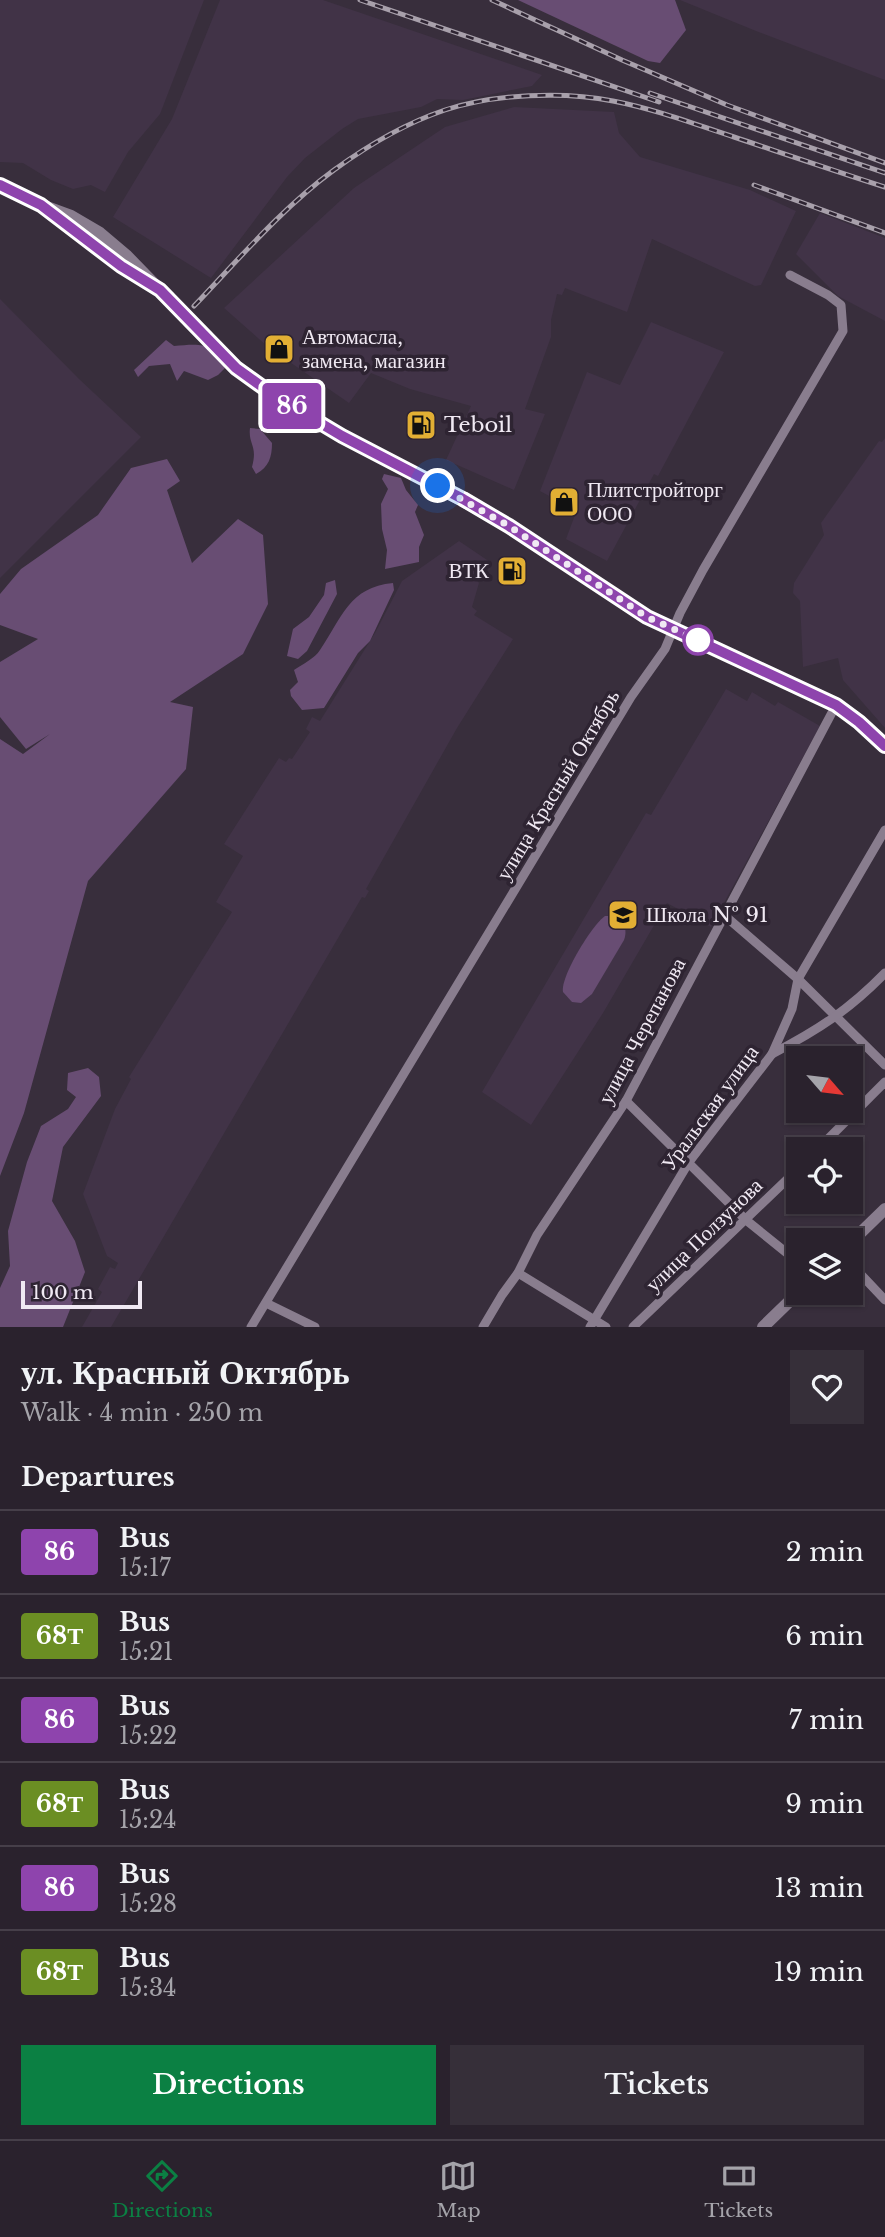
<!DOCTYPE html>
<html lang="en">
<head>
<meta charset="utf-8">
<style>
  body { margin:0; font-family:"Libre Baskerville",serif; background:#362f39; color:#f1f3f6; height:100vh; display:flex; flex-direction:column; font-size:26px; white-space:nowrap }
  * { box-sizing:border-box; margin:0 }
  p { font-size:23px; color:#a5a4aa }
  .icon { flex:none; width:38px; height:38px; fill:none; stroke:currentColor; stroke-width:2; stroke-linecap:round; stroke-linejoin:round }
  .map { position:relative; height:1327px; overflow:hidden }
  .drawer { display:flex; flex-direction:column; background:#2a222d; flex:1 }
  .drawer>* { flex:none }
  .badge { padding:0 14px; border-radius:5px; font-size:24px; line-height:46px }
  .needle { width:46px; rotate:118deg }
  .controls { position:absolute; left:786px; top:1046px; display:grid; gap:14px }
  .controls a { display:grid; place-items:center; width:77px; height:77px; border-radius:0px; background:#2a222d; box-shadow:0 2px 5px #0004,0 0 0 2px #463f49; font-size:35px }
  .scale { position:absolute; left:21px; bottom:18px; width:121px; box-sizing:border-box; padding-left:7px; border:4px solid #f0e9f3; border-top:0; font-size:19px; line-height:24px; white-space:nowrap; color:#f0e9f3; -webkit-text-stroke:5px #2e2432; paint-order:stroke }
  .you { position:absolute; width:35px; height:35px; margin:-18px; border:5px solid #fff; border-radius:50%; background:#1a73e8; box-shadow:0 0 0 10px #1a73e833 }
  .map>.badge { position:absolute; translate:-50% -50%; box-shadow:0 0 0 4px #fff }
  h2 { padding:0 21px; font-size:26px; line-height:63px }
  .round { display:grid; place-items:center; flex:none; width:74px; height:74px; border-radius:0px; background:#362f39 }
  .summary { display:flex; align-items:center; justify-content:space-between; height:119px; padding:0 21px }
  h1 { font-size:33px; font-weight:600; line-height:52px }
  .cta { display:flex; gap:14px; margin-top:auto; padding:14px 21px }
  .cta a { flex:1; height:80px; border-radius:0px; background:#0b8043; color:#fff; font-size:28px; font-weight:600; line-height:80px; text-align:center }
  .cta a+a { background:#362f39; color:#f1f3f6 }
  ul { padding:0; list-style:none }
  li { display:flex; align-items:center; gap:21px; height:84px; padding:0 21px; border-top:2px solid #463f49 }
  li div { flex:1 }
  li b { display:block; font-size:26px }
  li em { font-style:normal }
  li .badge { min-width:77px; font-weight:700; text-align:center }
  .menu { display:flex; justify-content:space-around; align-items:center; height:98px; border-top:2px solid #463f49; background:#2a222d; font-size:19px; color:#a5a4aa }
  .menu a { display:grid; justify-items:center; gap:4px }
  .menu .active { color:#0b8043 }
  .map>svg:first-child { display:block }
  .built { fill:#413347 }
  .green { fill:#684d73 }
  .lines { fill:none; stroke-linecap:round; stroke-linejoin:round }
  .street { stroke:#897d8e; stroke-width:9 }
  .secondary { stroke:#897d8e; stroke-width:12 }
  .rail-casing { stroke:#a8a0ab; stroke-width:5 }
  .rail { stroke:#2e2432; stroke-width:2.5; stroke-dasharray:8; stroke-linecap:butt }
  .line-casing { stroke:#fff; stroke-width:16 }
  .line { stroke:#8e44ad; stroke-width:10 }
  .walk { stroke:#f0e9f3; stroke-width:7; stroke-dasharray:0 12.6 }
  .stop-dot { fill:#fff; stroke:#8e44ad; stroke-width:3.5 }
  .labels { text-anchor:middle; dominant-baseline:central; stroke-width:7; stroke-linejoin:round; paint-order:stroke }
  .poi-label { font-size:21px; fill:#f0e9f3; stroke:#2e2432; text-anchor:start }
  .street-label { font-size:21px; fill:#f0e9f3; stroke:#2e2432 }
</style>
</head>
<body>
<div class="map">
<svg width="885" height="1327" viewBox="0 0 885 1327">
  <rect width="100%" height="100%" fill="#382e3c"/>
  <!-- built -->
  <g class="built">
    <path d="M 0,0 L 204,0 L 160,114 L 128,152 L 105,192 L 91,185 L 73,189 L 51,180 L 23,163 L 0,162 Z"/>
    <path d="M 220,0 L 323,0 L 542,75 L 532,86 L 463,100 L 437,99 L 421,107 L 358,119 L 342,129 L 305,158 L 287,177 L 211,278 L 113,217 L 172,119 Z"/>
    <path d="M 680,0 L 885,0 L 885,80 L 756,31 Z"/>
    <path d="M 514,107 L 614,112 L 619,133 L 640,157 L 750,190 L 796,211 L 761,285 L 755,286 L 652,239 L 627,312 L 565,288 L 562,295 L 557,294 L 551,320 L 551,337 L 525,409 L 545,414 L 514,490 L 446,460 L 471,406 L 410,389 L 371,373 L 349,403 L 268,347 L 224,308 L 354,188 L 445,127 Z"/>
    <path d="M 820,213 L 885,238 L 885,321 L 838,296 L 796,254 Z"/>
    <path d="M 0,299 L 79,379 L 141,437 L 0,578 Z"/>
    <path d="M 651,322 L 724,352 L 658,476 L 654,474 L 607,561 L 566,539 L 575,515 L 573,509 L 540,491 L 587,372 L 620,385 Z"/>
    <path d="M 885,438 L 885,728 L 843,680 L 838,658 L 803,667 L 800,601 L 793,593 L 794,583 L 824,535 L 821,523 L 879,441 L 882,442 Z"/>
    <path d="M 459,541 L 490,562 L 475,578 L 479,583 L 472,607 L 477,611 L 474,615 L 513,639 L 457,728 L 366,889 L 369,891 L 365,898 L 362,897 L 111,1327 L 82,1327 L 102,1292 L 98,1289 L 110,1267 L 115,1269 L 118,1263 L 107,1256 L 83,1194 L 115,1109 L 131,1079 L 129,1077 L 232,912 L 216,902 L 243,856 L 224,844 L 279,758 L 286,762 L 289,758 L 292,759 L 310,732 L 306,729 L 312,717 L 320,721 L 375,633 L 402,581 Z"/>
    <path d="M 726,689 L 747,701 L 752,692 L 775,706 L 778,702 L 820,726 L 711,927 L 667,903 L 603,1013 L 531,1125 L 482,1092 L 646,813 L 651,815 Z"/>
  </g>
  <!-- green -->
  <g class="green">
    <path d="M 518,0 L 675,0 L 686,30 L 660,63 L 648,61 Z"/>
    <path d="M 166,340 L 174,346 C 199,344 214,341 225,368 L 218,375 L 208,380 L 184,371 L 177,381 L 170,364 L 149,366 L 138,377 L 134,370 Z"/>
    <path d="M 250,428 L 260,429 L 272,443 C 272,457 269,467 256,474 L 252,467 C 258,445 248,445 250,428 Z"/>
    <path d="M 167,459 L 180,481 L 167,490 L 192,563 L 238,519 L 263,535 L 268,604 L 243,654 L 170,702 L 193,707 L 186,769 L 88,881 L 24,1113 L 0,1176 L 0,739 L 23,754 L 50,734 L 26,749 L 0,717 L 0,662 L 38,639 L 0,625 L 0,594 L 21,569 L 98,515 L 131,468 Z"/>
    <path d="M 384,474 L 401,478 L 406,490 L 418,505 L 415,512 L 424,535 L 419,547 L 419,562 L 385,569 L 387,550 L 382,529 L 381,504 L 388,489 L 382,479 Z"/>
    <path d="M 335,580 L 337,594 L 307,651 L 298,659 L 287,656 L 293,629 L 309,617 L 324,595 L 326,583 Z"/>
    <path d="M 393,583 L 394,590 L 370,641 L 358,653 L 324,708 L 302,710 L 291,696 L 290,690 L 298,682 L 294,670 C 303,664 315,658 320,650 C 342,618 349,587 393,583 Z"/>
    <path d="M 605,916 C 621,916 629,926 624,940 L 592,994 L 581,1003 L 572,1002 L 563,992 C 560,977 592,925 605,916 Z"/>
    <path d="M 88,1068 L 99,1077 L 101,1096 L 63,1147 L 52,1201 L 75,1241 L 85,1272 L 63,1327 L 0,1327 L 0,1288 L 10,1266 L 8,1231 L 27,1162 L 41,1126 L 68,1109 L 76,1097 L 67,1090 L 68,1073 Z"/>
  </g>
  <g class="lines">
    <!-- street -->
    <g class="street">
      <path d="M 724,915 L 798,979 L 885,1065"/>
      <path d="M 772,1054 C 818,1030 849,1010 885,973"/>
      <path d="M 626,1101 L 746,1220 L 798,1262"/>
      <path d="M 817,1150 L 885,1082"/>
      <path d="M 850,1263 L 885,1300"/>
      <path d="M 518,1273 L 606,1327"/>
      <path d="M 266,1303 L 315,1327"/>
      <path d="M 251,1327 L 631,697 L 665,649 L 680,613 L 703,570 L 843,331 L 841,305 L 828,295 L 790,275"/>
      <path d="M 483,1327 L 502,1295 L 518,1273 L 537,1235 L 626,1101 L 836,705"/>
      <path d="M 590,1327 L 689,1162 L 772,1054 L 792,1009 L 798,979 L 885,830"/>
      <path d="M 633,1327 L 798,1169"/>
    </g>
    <!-- secondary -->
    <g class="secondary">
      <path d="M 0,185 L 41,205 L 71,216 L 100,233 L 126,255 L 236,368 L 275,396 L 342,436 L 509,526 L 647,617 L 836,705 L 859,721 L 885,746"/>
      <path d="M 50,212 L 145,282"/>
      <path d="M 850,1243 L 885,1209"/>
      <path d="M 763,1327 L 798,1293"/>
    </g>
    <!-- rail casing -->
    <g class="rail-casing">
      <g id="rail">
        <path d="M 360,0 L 659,102"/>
        <path d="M 492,0 L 622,60 L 727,105 L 885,163"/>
        <path d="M 650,93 L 885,173"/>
        <path d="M 754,185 L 885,233"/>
        <path d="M 194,306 C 238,260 282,208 334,170 C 367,146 406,123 445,110 C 494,94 563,91 613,101 C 655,109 694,124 734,137 C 785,154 835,171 885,187"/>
      </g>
    </g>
    <!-- rail -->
    <use href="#rail" class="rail"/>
  </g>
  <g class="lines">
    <!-- line casing -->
    <g class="line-casing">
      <path id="line" d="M 0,185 L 41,205 L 121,266 L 160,290 L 236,368 L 275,396 L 342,436 L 463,499 L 509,526 L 647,617 L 836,705 L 859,722 L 885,746"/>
    </g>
    <!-- line -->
    <use href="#line" class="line"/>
    <!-- walk -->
    <path class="walk" d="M 438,486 L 509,526 L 647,617 L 698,640"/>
  </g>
  <!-- icons -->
  <defs>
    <g id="shop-square" transform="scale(1.575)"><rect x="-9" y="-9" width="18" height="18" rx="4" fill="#e2af34" stroke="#2e2432"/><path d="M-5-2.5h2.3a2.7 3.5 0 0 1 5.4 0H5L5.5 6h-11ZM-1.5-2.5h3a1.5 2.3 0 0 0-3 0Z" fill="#111"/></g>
    <g id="fuel-square" transform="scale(1.575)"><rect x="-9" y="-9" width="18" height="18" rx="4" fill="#e2af34" stroke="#2e2432"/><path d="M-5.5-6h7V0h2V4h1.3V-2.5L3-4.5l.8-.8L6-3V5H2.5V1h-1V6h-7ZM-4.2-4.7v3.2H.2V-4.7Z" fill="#111"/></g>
    <g id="school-square" transform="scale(1.575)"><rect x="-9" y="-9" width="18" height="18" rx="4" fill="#e2af34" stroke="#2e2432"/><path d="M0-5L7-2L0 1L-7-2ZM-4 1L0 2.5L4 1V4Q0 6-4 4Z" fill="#111"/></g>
  </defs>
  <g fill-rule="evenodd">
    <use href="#shop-square" x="279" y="349"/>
    <use href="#fuel-square" x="421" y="425"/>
    <use href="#shop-square" x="564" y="502"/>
    <use href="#fuel-square" x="512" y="571"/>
    <use href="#school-square" x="623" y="915"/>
  </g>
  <!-- markers -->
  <circle class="stop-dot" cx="698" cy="640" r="14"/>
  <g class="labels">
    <!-- poi labels -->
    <g class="poi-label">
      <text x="302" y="337">Автомасла,<tspan x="302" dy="24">замена, магазин</tspan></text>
      <text x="444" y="425">Teboil</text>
      <text x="587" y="490">Плитстройторг<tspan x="587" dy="24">ООО</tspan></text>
      <text x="489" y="571" text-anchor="end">ВТК</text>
      <text x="646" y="915">Школа № 91</text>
    </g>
    <!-- street labels -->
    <g class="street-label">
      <text transform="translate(558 785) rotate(-59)">улица Красный Октябрь</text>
      <text transform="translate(642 1031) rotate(-62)">улица Черепанова</text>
      <text transform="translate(710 1108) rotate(-54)">Уральская улица</text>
      <text transform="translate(704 1235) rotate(-44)">улица Ползунова</text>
    </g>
  </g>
</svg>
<div class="controls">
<a><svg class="needle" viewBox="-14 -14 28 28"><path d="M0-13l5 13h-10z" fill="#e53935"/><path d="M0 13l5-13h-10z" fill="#a5a4aa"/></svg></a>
<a><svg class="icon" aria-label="locate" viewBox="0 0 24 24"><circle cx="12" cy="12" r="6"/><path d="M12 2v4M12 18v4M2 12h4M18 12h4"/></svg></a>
<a><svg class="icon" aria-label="layers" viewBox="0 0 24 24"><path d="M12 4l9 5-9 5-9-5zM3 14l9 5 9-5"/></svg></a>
</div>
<div class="scale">100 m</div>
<div class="you" style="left:438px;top:486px"></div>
<b class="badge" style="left:292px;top:406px;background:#8e44ad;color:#fff">86</b>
</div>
<section class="drawer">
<div class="summary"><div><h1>ул. Красный Октябрь</h1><p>Walk · 4 min · 250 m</p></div><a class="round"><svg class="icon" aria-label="heart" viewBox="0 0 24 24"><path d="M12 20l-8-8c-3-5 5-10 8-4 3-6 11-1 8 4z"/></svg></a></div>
<h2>Departures</h2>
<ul>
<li><span class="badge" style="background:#8e44ad;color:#fff">86</span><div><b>Bus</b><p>15:17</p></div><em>2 min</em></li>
<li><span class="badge" style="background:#6b8e23;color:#fff">68Т</span><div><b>Bus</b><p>15:21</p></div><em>6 min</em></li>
<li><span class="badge" style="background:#8e44ad;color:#fff">86</span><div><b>Bus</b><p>15:22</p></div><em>7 min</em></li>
<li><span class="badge" style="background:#6b8e23;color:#fff">68Т</span><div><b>Bus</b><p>15:24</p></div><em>9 min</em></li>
<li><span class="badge" style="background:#8e44ad;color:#fff">86</span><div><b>Bus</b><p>15:28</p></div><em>13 min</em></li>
<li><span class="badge" style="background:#6b8e23;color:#fff">68Т</span><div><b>Bus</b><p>15:34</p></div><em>19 min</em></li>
</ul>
<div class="cta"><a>Directions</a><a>Tickets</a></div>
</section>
<nav class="menu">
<a class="active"><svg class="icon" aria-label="directions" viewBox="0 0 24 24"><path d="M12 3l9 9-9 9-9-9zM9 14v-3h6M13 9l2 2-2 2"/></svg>Directions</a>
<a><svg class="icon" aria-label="map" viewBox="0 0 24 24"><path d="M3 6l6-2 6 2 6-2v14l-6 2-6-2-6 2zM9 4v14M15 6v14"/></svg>Map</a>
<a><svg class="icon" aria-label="tickets" viewBox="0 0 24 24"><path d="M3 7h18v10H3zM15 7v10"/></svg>Tickets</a>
</nav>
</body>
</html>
